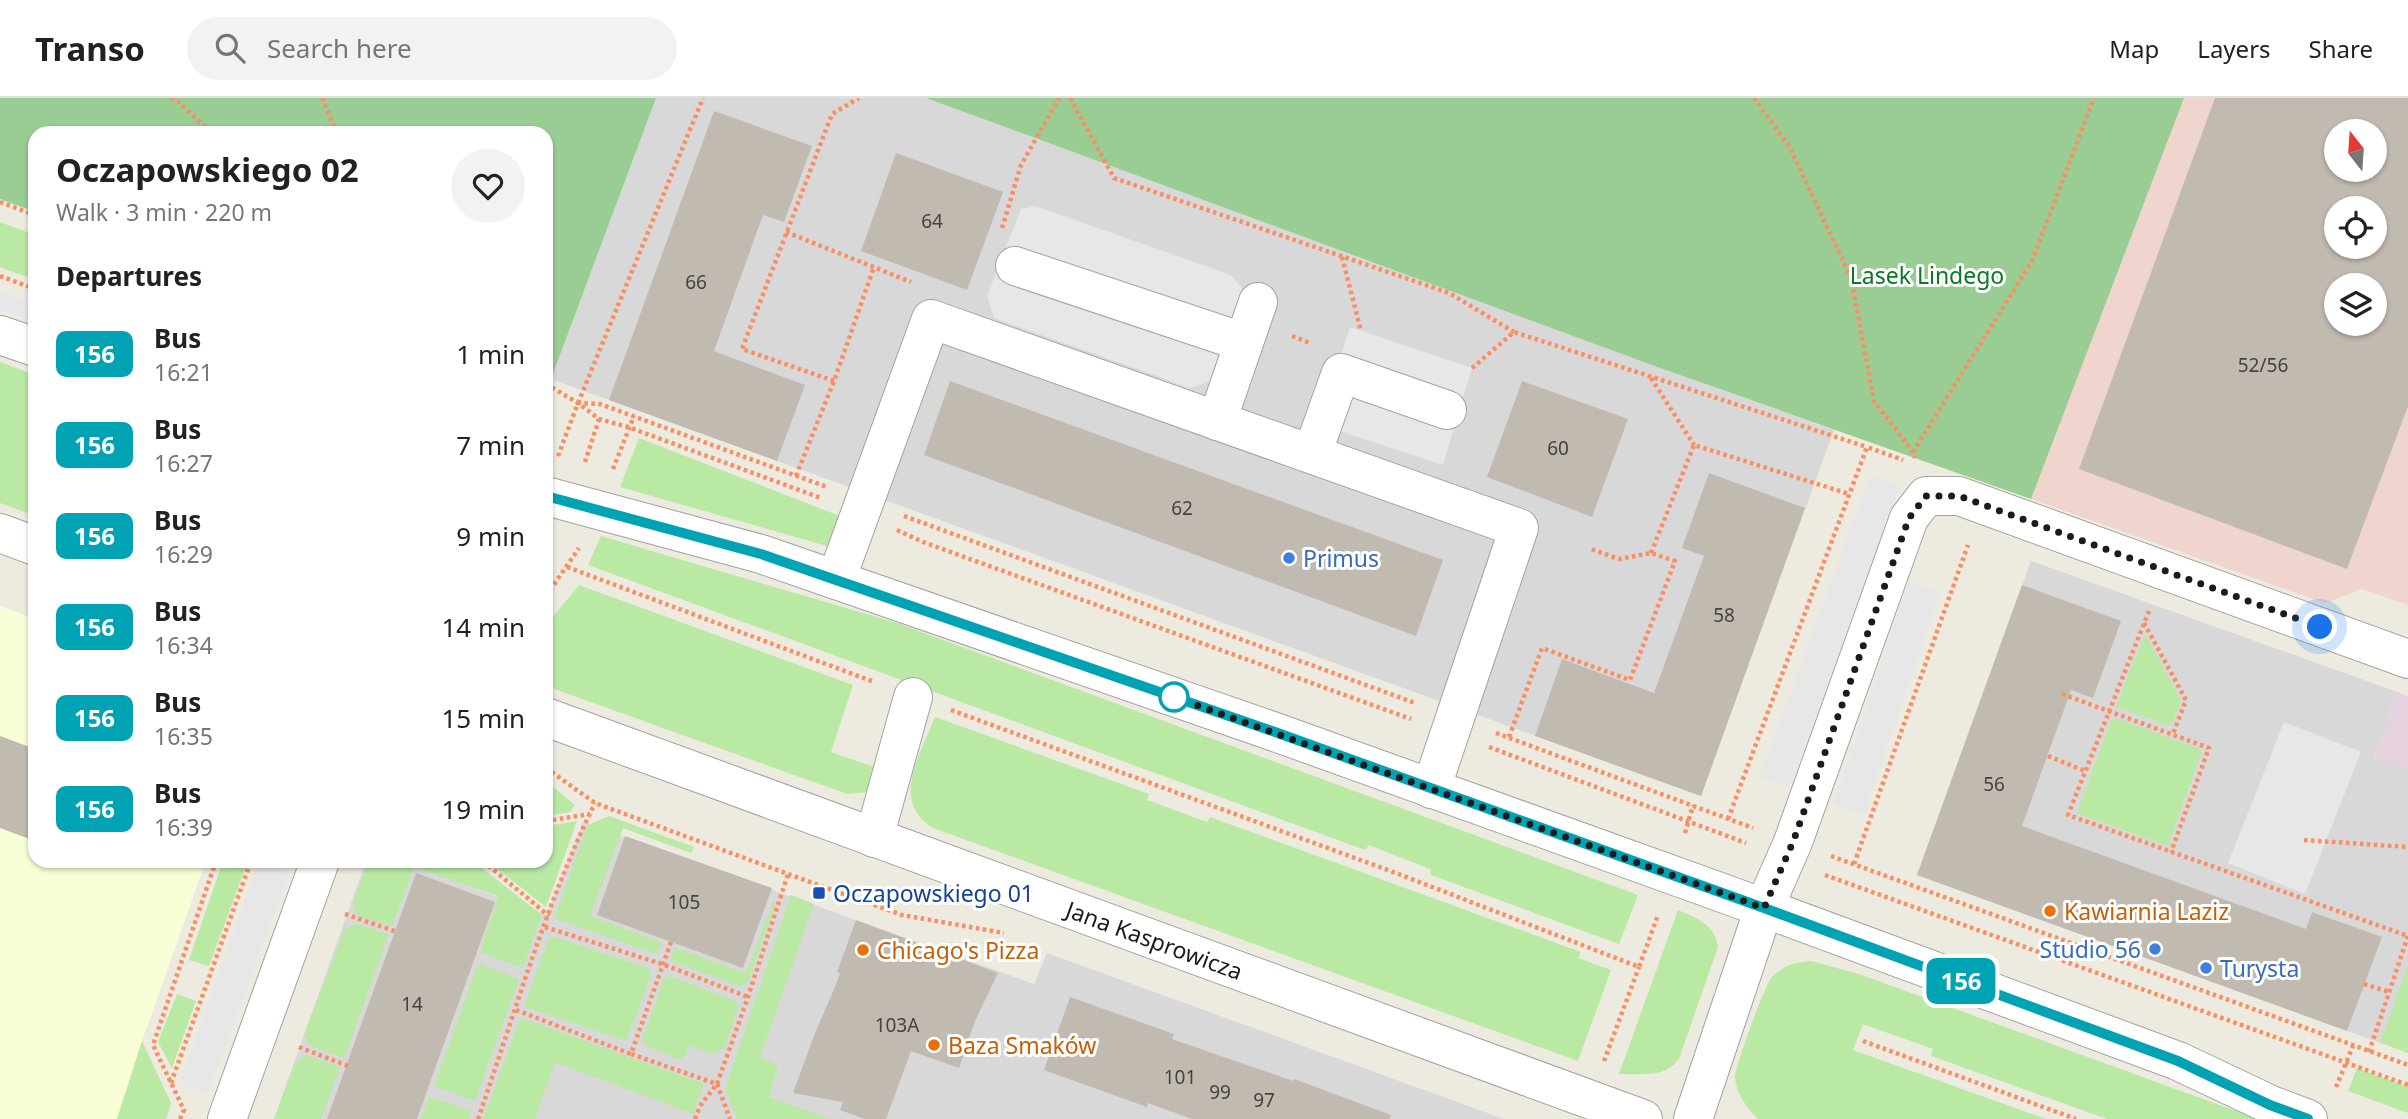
<!DOCTYPE html>
<html lang="en">
<head>
<meta charset="utf-8">
<style>
  body { margin:0; font-family:"Noto Sans",sans-serif; background:#f2f2f2; color:#222; height:100vh; display:flex; flex-direction:column; font-size:26px; white-space:nowrap }
  * { box-sizing:border-box; margin:0 }
  p { font-size:23px; color:#767676 }
  .icon { flex:none; width:38px; height:38px; fill:none; stroke:currentColor; stroke-width:2; stroke-linecap:round; stroke-linejoin:round }
  .map { position:relative; flex:1; overflow:hidden }
  .sheet { position:absolute; left:28px; top:28px; width:525px; height:742px; display:flex; flex-direction:column; background:#fff; border-radius:21px; box-shadow:0 2px 5px #0004 }
  .sheet>* { flex:none }
  .badge { padding:0 14px; border-radius:10px; font-size:24px; line-height:46px }
  .needle { width:46px; rotate:343deg }
  .fabs { position:absolute; left:2324px; top:21px; display:grid; gap:14px }
  .fabs a { display:grid; place-items:center; width:63px; height:63px; border-radius:50%; background:#fff; box-shadow:0 2px 5px #0004; font-size:35px }
  .you { position:absolute; width:35px; height:35px; margin:-18px; border:5px solid #fff; border-radius:50%; background:#1a73e8; box-shadow:0 0 0 10px #1a73e833 }
  .map>.badge { position:absolute; translate:-50% -50%; box-shadow:0 0 0 4px #fff }
  h2 { padding:0 28px; font-size:26px; line-height:63px }
  .round { display:grid; place-items:center; flex:none; width:74px; height:74px; border-radius:37px; background:#f2f2f2 }
  .overview { display:flex; align-items:center; justify-content:space-between; height:119px; padding:0 28px }
  h1 { font-size:33px; font-weight:700; line-height:52px }
  ul { padding:0; list-style:none }
  li { display:flex; align-items:center; gap:21px; height:91px; padding:0 28px }
  li div { flex:1 }
  li b { display:block; font-size:26px }
  li em { font-style:normal }
  li .badge { min-width:77px; font-weight:700; text-align:center }
  header { display:flex; align-items:center; gap:42px; box-sizing:border-box; height:98px; padding:0 35px; background:#fff; border-bottom:2px solid #e0e0e0 }
  header strong { font-size:33px }
  nav { display:flex; gap:38px; margin-inline-start:auto; font-size:24px }
  .search { width:490px; height:63px; background:#f2f2f2; display:flex; align-items:center; gap:18px; box-sizing:border-box; padding:0 24px; border-radius:38px; color:#767676; font-size:26px }
  .map>svg:first-child { display:block }
  .residential { fill:#d9d8d8 }
  .commercial { fill:#efd5ce; fill-rule:evenodd }
  .industrial { fill:#e6d1df }
  .education { fill:#f8ffd7 }
  .grass { fill:#b9e9a3 }
  .forest { fill:#9acd93 }
  .parking { fill:#e7e7e7 }
  .building { fill:#c1bab0; fill-rule:evenodd }
  .lines { fill:none; stroke-linecap:round; stroke-linejoin:round }
  .minor-casing { stroke:#a2a2a2; stroke-width:40 }
  .path { stroke:#fc8d62; stroke-width:4.5; stroke-dasharray:3.5 3.5; stroke-linecap:butt }
  .minor { stroke:#fff; stroke-width:38 }
  .line-casing { stroke:#fff; stroke-width:16 }
  .line { stroke:#00a3b4; stroke-width:10 }
  .walk { stroke:#1b1b1b; stroke-width:7; stroke-dasharray:0 12.6 }
  .shop-dot { fill:#3f7fe0; stroke:#fff; stroke-width:2.5 }
  .stop-dot { fill:#fff; stroke:#00a3b4; stroke-width:3.5 }
  .transit-dot { fill:#1a4fb4; stroke:#fff; stroke-width:2.5 }
  .food-dot { fill:#e8710a; stroke:#fff; stroke-width:2.5 }
  .labels { text-anchor:middle; dominant-baseline:central; stroke-width:6; stroke-linejoin:round; paint-order:stroke }
  .number-label { font-size:19px; fill:#444340 }
  .park-label { font-size:23px; fill:#097926; stroke:#fff }
  .shop-label { font-size:23px; fill:#366cbe; stroke:#fff; text-anchor:start }
  .transit-label { font-size:23px; fill:#164399; stroke:#fff; text-anchor:start }
  .food-label { font-size:23px; fill:#c56008; stroke:#fff; text-anchor:start }
  .street-label { font-size:23px; fill:#1b1b1b; stroke:#fff }
</style>
</head>
<body>
<header>
<strong>Transo</strong>
<div class="search"><svg class="icon" aria-label="search" viewBox="0 0 24 24"><circle cx="10" cy="10" r="6"/><path d="M15 15l6 6"/></svg>Search here</div>
<nav><a>Map</a><a>Layers</a><a>Share</a></nav>
</header>
<div class="map">
<svg width="2408" height="1021" viewBox="0 0 2408 1021">
  <rect width="100%" height="100%" fill="#edebe0"/>
  <!-- residential -->
  <g class="residential">
    <path d="M 656,0 L 926,0 L 1660,270 L 1834,332 L 1701,698 L 551,281 Z"/>
    <path d="M 2031,463 L 2395,593 L 2388,623 L 2374,659 L 2408,672 L 2408,955 L 1917,777 Z"/>
    <path d="M 583,724 L 1034,886 L 1047,855 L 1504,1021 L 274,1021 L 366,763 L 402,763 L 547,817 Z"/>
  </g>
  <!-- commercial -->
  <path class="commercial" d="M 2183,0 L 2408,0 L 2408,507 L 2362,491 L 2325,505 L 2031,401 ZM 2336,33 L 2375,33 L 2375,72 L 2336,72 ZM 2336,110 L 2375,110 L 2375,149 L 2336,149 ZM 2336,187 L 2375,187 L 2375,226 L 2336,226 Z"/>
  <!-- industrial -->
  <path class="industrial" d="M 2395,593 L 2408,598 L 2408,672 L 2374,660 L 2388,623 Z"/>
  <!-- education -->
  <path class="education" d="M 0,508 L 35,521 L 35,763 L 206,763 L 142,943 L 117,1021 L 0,1021 Z"/>
  <!-- grass -->
  <g class="grass">
    <path d="M 0,124 L 35,137 L 35,182 L 0,169 Z"/>
    <path d="M 0,264 L 35,277 L 35,418 L 0,405 Z"/>
    <path d="M 639,340 L 845,420 L 834,450 L 620,389 Z"/>
    <path d="M 601,438 L 897,525 L 1638,797 L 1619,846 L 1431,777 L 1430,771 L 1369,747 L 1365,752 L 588,467 Z"/>
    <path d="M 579,487 L 853,587 L 831,654 L 874,669 L 867,694 L 847,696 L 546,588 L 546,527 Z"/>
    <path d="M 2145,536 L 2181,602 L 2171,628 L 2116,609 Z"/>
    <path d="M 935,619 L 1149,696 L 1147,702 L 1207,724 L 1210,719 L 1581,854 L 1578,860 L 1611,872 L 1578,963 L 933,730 C 889,703 921,656 935,619 Z"/>
    <path d="M 2118,621 L 2202,652 L 2168,748 L 2077,715 L 2111,622 Z"/>
    <path d="M 546,683 L 575,707 L 570,714 L 546,718 Z"/>
    <path d="M 609,718 L 694,749 L 691,755 L 623,730 L 590,818 L 663,845 L 656,856 L 554,820 L 588,727 Z"/>
    <path d="M 577,723 L 546,809 L 487,763 L 546,763 L 546,728 Z"/>
    <path d="M 223,763 L 248,763 L 209,868 L 189,862 Z"/>
    <path d="M 369,763 L 473,763 L 542,817 L 523,870 L 480,854 L 498,798 L 419,771 L 414,770 L 392,828 L 358,818 L 353,804 Z"/>
    <path d="M 791,797 L 814,806 L 760,959 L 778,968 L 769,999 L 830,1021 L 737,1021 L 725,991 Z"/>
    <path d="M 774,802 L 775,808 L 748,884 L 739,888 L 671,863 L 674,849 L 746,875 Z"/>
    <path d="M 1678,812 C 1696,820 1715,826 1718,849 L 1679,961 C 1665,980 1640,976 1619,976 Z"/>
    <path d="M 356,826 L 389,836 L 344,960 L 309,947 L 304,937 L 344,832 Z"/>
    <path d="M 549,839 L 555,839 L 648,870 L 651,878 L 626,943 L 524,909 Z"/>
    <path d="M 1811,863 L 1859,876 L 2258,1021 L 2107,1021 L 1931,958 L 1933,951 L 1863,926 L 1853,952 L 2046,1021 L 1758,1021 C 1747,1010 1736,996 1735,979 C 1735,969 1765,886 1772,879 C 1783,867 1796,864 1811,863 Z"/>
    <path d="M 478,865 L 519,881 L 475,1003 L 434,988 Z"/>
    <path d="M 2408,867 L 2408,955 L 2380,944 Z"/>
    <path d="M 669,878 L 734,902 L 738,910 L 725,950 L 711,955 L 689,947 L 686,956 L 680,962 L 645,947 L 642,941 L 664,881 Z"/>
    <path d="M 177,896 L 196,903 L 172,970 L 158,944 Z"/>
    <path d="M 525,921 L 704,986 L 693,1016 L 555,964 L 535,1021 L 483,1021 L 519,923 Z"/>
    <path d="M 142,943 L 171,1005 L 166,1021 L 117,1021 Z"/>
    <path d="M 306,957 L 340,969 L 321,1021 L 274,1021 L 295,964 Z"/>
    <path d="M 2357,970 L 2408,989 L 2408,1015 L 2348,993 Z"/>
    <path d="M 429,998 L 471,1013 L 468,1021 L 421,1021 Z"/>
  </g>
  <!-- forest -->
  <g class="forest">
    <path d="M 0,0 L 656,0 L 551,281 L 546,279 L 546,35 L 35,35 L 35,114 L 0,101 Z"/>
    <path d="M 926,0 L 2184,0 L 2031,401 L 1660,270 Z"/>
  </g>
  <!-- parking -->
  <g class="parking">
    <path d="M 1035,108 L 1231,177 L 1242,190 L 1209,284 L 1190,290 L 994,220 L 987,198 L 1021,111 Z"/>
    <path d="M 0,194 L 35,206 L 35,224 L 0,212 Z"/>
    <path d="M 1350,229 L 1472,270 L 1443,367 L 1318,326 Z"/>
    <path d="M 1870,377 L 1900,388 L 1789,690 L 1759,679 Z"/>
    <path d="M 1909,483 L 1940,494 L 1864,717 L 1833,706 Z"/>
    <path d="M 2284,624 L 2361,654 L 2305,796 L 2228,765 Z"/>
    <path d="M 259,763 L 290,774 L 208,995 L 179,986 Z"/>
  </g>
  <!-- building -->
  <g class="building">
    <path d="M 2215,0 L 2408,0 L 2408,308 L 2347,471 L 2079,371 ZM 2336,33 L 2375,33 L 2375,72 L 2336,72 ZM 2336,110 L 2375,110 L 2375,149 L 2336,149 ZM 2336,187 L 2375,187 L 2375,226 L 2336,226 Z"/>
    <path d="M 714,13 L 812,48 L 784,124 L 763,117 L 714,253 L 805,287 L 777,363 L 609,302 Z"/>
    <path d="M 896,55 L 1003,94 L 967,192 L 861,153 Z"/>
    <path d="M 950,283 L 1443,462 L 1416,538 L 924,357 Z"/>
    <path d="M 1522,283 L 1628,321 L 1592,419 L 1487,379 Z"/>
    <path d="M 1709,375 L 1805,410 L 1701,698 L 1535,638 L 1562,561 L 1654,595 L 1704,458 L 1682,450 Z"/>
    <path d="M 2022,487 L 2121,523 L 2093,600 L 2071,592 L 2022,728 L 2306,831 L 2312,814 L 2382,839 L 2347,933 L 1917,777 Z"/>
    <path d="M 0,638 L 35,651 L 35,743 L 0,730 Z"/>
    <path d="M 625,738 L 772,790 L 743,870 L 597,817 Z"/>
    <path d="M 416,775 L 495,804 L 438,962 L 417,1021 L 327,1021 Z"/>
    <path d="M 856,822 L 998,875 L 975,923 L 959,970 L 911,953 L 886,1021 L 865,1021 L 840,1012 L 843,1004 L 793,995 L 815,935 L 835,889 L 840,875 L 837,874 Z"/>
    <path d="M 1070,899 L 1174,936 L 1172,941 L 1293,983 L 1294,981 L 1391,1017 L 1390,1021 L 1192,1021 L 1148,1005 L 1147,1009 L 1044,972 Z"/>
  </g>
  <g class="lines">
    <!-- minor casing -->
    <g class="minor-casing">
      <g id="minor">
        <path d="M 1015,168 L 1243,244"/>
        <path d="M 0,237 L 35,249"/>
        <path d="M 1217,323 L 1258,204"/>
        <path d="M 1312,356 L 1341,275 L 1447,312"/>
        <path d="M 546,398 L 761,456 L 1275,634 L 1764,810 L 2178,963 L 2271,1007 L 2308,1021"/>
        <path d="M 0,435 L 35,448"/>
        <path d="M 836,482 L 931,221 L 1519,430 L 1431,691"/>
        <path id="s1" d="M 546,619 L 1643,1021"/>
        <path d="M 874,740 L 913,599"/>
        <path d="M 227,1021 L 320,763"/>
        <path d="M 1693,1021 L 1764,810 L 1793,744 L 1909,420 L 1926,398 L 1959,398 L 2408,561"/>
      </g>
    </g>
    <!-- path -->
    <g class="path">
      <path d="M 171,0 L 178,3 L 211,35"/>
      <path d="M 322,0 L 337,35"/>
      <path d="M 1070,0 L 1114,80 L 1449,195 L 1514,234"/>
      <path d="M 1754,0 L 1789,48 L 1851,180 L 1874,303 L 1913,354 L 1915,360"/>
      <path d="M 0,104 L 35,117"/>
      <path d="M 1002,130 L 1021,67 L 1059,0"/>
      <path d="M 786,134 L 911,184"/>
      <path d="M 1342,159 L 1361,233"/>
      <path d="M 0,178 L 35,191"/>
      <path d="M 1292,238 L 1310,245"/>
      <path d="M 1472,270 L 1514,234 L 1867,349"/>
      <path d="M 1651,280 L 1694,347"/>
      <path d="M 834,283 L 742,251 L 832,16 L 859,0"/>
      <path d="M 546,286 L 578,305 L 599,321 L 628,329 L 821,400"/>
      <path d="M 578,305 L 703,0"/>
      <path d="M 1913,354 L 2032,163 L 2094,0"/>
      <path d="M 558,358 L 578,305 L 600,306 L 827,389"/>
      <path d="M 585,364 L 599,321"/>
      <path d="M 613,371 L 634,318"/>
      <path d="M 796,378 L 834,283 L 874,169"/>
      <path d="M 904,418 L 1415,605"/>
      <path d="M 897,432 L 923,444 L 1411,621"/>
      <path d="M 546,455 L 553,443"/>
      <path d="M 1651,455 L 1694,347 L 1849,396"/>
      <path d="M 567,469 L 874,584"/>
      <path d="M 546,498 L 579,450"/>
      <path d="M 2149,513 L 2068,717 L 2408,838"/>
      <path d="M 2144,525 L 2186,602 L 2173,636"/>
      <path d="M 2062,596 L 2209,650 L 2171,754"/>
      <path d="M 951,612 L 1396,775 L 1639,869 L 1658,817"/>
      <path d="M 1496,635 L 1753,730"/>
      <path d="M 1509,639 L 1542,550 L 1630,582 L 1675,463 L 1651,455 L 1619,461 L 1591,451"/>
      <path d="M 1489,649 L 1746,745"/>
      <path d="M 2048,658 L 2085,673"/>
      <path d="M 546,670 L 595,705 L 788,776 L 902,817 L 1004,835"/>
      <path d="M 1728,721 L 1867,349 L 1903,362"/>
      <path d="M 546,723 L 590,716"/>
      <path d="M 1685,735 L 1693,707"/>
      <path d="M 2304,742 L 2408,749"/>
      <path d="M 1831,758 L 2408,967"/>
      <path d="M 483,763 L 549,818"/>
      <path d="M 1854,766 L 1968,447"/>
      <path d="M 1825,777 L 2408,987"/>
      <path d="M 345,816 L 397,834"/>
      <path d="M 545,829 L 662,866 L 748,899"/>
      <path d="M 671,844 L 631,956 L 717,986 L 730,1021"/>
      <path d="M 2364,886 L 2389,894"/>
      <path d="M 516,912 L 631,956"/>
      <path d="M 1863,943 L 2076,1021"/>
      <path d="M 299,949 L 348,968"/>
      <path d="M 2369,954 L 2408,838"/>
      <path d="M 1604,963 L 1639,869"/>
      <path d="M 171,985 L 251,763"/>
      <path d="M 2336,989 L 2353,948"/>
      <path d="M 180,1021 L 184,1012 L 153,947 L 216,763"/>
      <path d="M 478,1021 C 515,915 546,805 595,705"/>
      <path d="M 695,1021 L 700,1008 L 717,986 L 748,899 L 788,776"/>
    </g>
    <!-- minor -->
    <use href="#minor" class="minor"/>
  </g>
  <g class="lines">
    <!-- line casing -->
    <g class="line-casing">
      <path id="line" d="M 546,398 L 761,456 L 1275,634 L 1764,810 L 2178,963 L 2270,1007 L 2308,1021"/>
    </g>
    <!-- line -->
    <use href="#line" class="line"/>
    <!-- walk -->
    <path class="walk" d="M 1174,599 L 1764,810 L 1793,744 L 1909,420 L 1926,398 L 1959,398 L 2320,529"/>
  </g>
  <!-- markers -->
  <g class="shop-dot">
    <circle cx="1289" cy="460" r="7"/>
    <circle cx="2155" cy="851" r="7"/>
    <circle cx="2206" cy="870" r="7"/>
  </g>
  <circle class="stop-dot" cx="1174" cy="599" r="14"/>
  <rect class="transit-dot" x="812" y="788" width="14" height="14" rx="3.5"/>
  <g class="food-dot">
    <circle cx="2050" cy="813" r="7"/>
    <circle cx="863" cy="852" r="7"/>
    <circle cx="934" cy="947" r="7"/>
  </g>
  <g class="labels">
    <!-- number labels -->
    <g class="number-label">
      <text x="932" y="123">64</text>
      <text x="696" y="184">66</text>
      <text x="2263" y="267">52/56</text>
      <text x="1558" y="350">60</text>
      <text x="1182" y="410">62</text>
      <text x="1724" y="517">58</text>
      <text x="1994" y="686">56</text>
      <text x="684" y="804">105</text>
      <text x="412" y="906">14</text>
      <text x="897" y="927">103A</text>
      <text x="1180" y="979">101</text>
      <text x="1220" y="994">99</text>
      <text x="1264" y="1002">97</text>
    </g>
    <!-- park labels -->
    <g class="park-label">
      <text x="1927" y="177">Lasek Lindego</text>
    </g>
    <!-- shop labels -->
    <g class="shop-label">
      <text x="1303" y="460">Primus</text>
      <text x="2141" y="851" text-anchor="end">Studio 56</text>
      <text x="2220" y="870">Turysta</text>
    </g>
    <!-- transit labels -->
    <g class="transit-label">
      <text x="833" y="795">Oczapowskiego 01</text>
    </g>
    <!-- food labels -->
    <g class="food-label">
      <text x="2064" y="813">Kawiarnia Laziz</text>
      <text x="877" y="852">Chicago's Pizza</text>
      <text x="948" y="947">Baza Smaków</text>
    </g>
    <!-- street labels -->
    <g class="street-label">
      <text stroke="none"><textPath href="#s1" startOffset="648">Jana Kasprowicza</textPath></text>
    </g>
  </g>
</svg>
<div class="fabs">
<a><svg class="needle" viewBox="-14 -14 28 28"><path d="M0-13l5 13h-10z" fill="#e53935"/><path d="M0 13l5-13h-10z" fill="#767676"/></svg></a>
<a><svg class="icon" aria-label="locate" viewBox="0 0 24 24"><circle cx="12" cy="12" r="6"/><path d="M12 2v4M12 18v4M2 12h4M18 12h4"/></svg></a>
<a><svg class="icon" aria-label="layers" viewBox="0 0 24 24"><path d="M12 4l9 5-9 5-9-5zM3 14l9 5 9-5"/></svg></a>
</div>
<div class="you" style="left:2320px;top:529px"></div>
<b class="badge" style="left:1961px;top:883px;background:#00a3b4;color:#fff">156</b>
<section class="sheet">
<div class="overview"><div><h1>Oczapowskiego 02</h1><p>Walk · 3 min · 220 m</p></div><a class="round"><svg class="icon" aria-label="heart" viewBox="0 0 24 24"><path d="M12 20l-8-8c-3-5 5-10 8-4 3-6 11-1 8 4z"/></svg></a></div>
<h2>Departures</h2>
<ul>
<li><span class="badge" style="background:#00a3b4;color:#fff">156</span><div><b>Bus</b><p>16:21</p></div><em>1 min</em></li>
<li><span class="badge" style="background:#00a3b4;color:#fff">156</span><div><b>Bus</b><p>16:27</p></div><em>7 min</em></li>
<li><span class="badge" style="background:#00a3b4;color:#fff">156</span><div><b>Bus</b><p>16:29</p></div><em>9 min</em></li>
<li><span class="badge" style="background:#00a3b4;color:#fff">156</span><div><b>Bus</b><p>16:34</p></div><em>14 min</em></li>
<li><span class="badge" style="background:#00a3b4;color:#fff">156</span><div><b>Bus</b><p>16:35</p></div><em>15 min</em></li>
<li><span class="badge" style="background:#00a3b4;color:#fff">156</span><div><b>Bus</b><p>16:39</p></div><em>19 min</em></li>
</ul>
</section>
</div>
</body>
</html>
